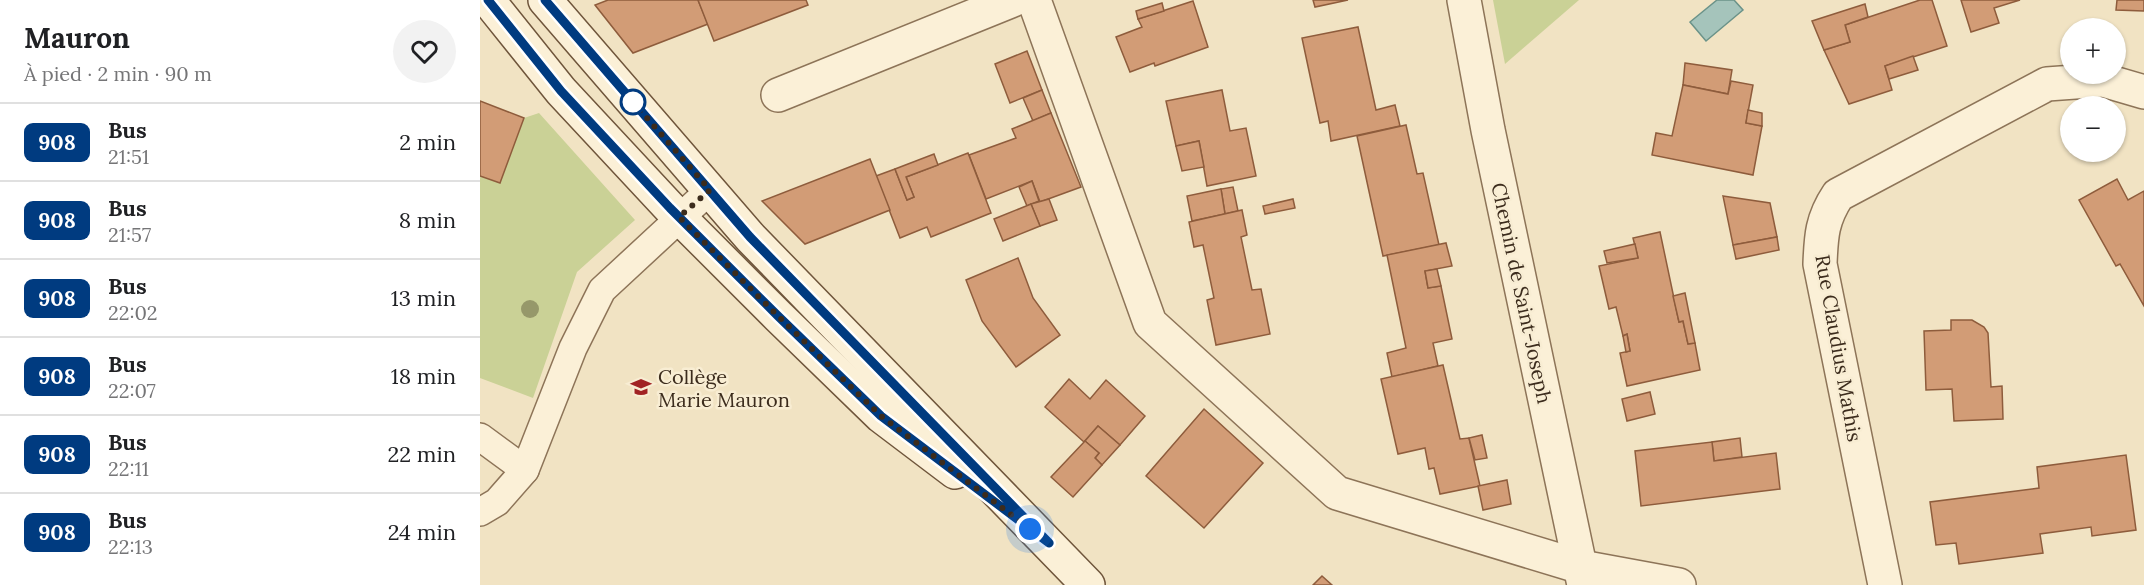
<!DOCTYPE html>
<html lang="fr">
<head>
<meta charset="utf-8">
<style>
  body { margin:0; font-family:Lora,serif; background:#f2f2f2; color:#202124; height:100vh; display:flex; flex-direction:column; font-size:22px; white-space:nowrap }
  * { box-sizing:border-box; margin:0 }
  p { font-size:20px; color:#757577 }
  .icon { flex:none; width:33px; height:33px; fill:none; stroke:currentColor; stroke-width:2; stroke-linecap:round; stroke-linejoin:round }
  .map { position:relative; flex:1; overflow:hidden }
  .sheet { display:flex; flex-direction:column; background:#fff; width:480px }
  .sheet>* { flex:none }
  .badge { padding:0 12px; border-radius:9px; font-size:21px; line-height:39px }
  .tools { position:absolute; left:1580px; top:18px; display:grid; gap:12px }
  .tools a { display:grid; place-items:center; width:66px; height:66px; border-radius:50%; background:#fff; box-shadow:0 2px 4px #0004; font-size:30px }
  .you { position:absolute; width:30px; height:30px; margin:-15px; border:4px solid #fff; border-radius:50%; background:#1a73e8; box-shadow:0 0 0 9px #1a73e833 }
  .map>.badge { position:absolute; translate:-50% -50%; box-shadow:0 0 0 3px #fff }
  .round { display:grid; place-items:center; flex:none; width:63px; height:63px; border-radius:32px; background:#f2f2f2 }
  .overview { display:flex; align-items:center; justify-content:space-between; height:102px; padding:0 24px }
  h1 { font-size:28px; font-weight:700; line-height:45px }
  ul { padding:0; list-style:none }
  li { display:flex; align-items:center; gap:18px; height:78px; padding:0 24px; border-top:2px solid #e0e0e0 }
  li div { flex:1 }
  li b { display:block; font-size:22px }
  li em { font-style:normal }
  li .badge { min-width:66px; font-weight:700; text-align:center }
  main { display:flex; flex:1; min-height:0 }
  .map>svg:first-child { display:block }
  .green { fill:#cad196 }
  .water { fill:#a5c4bb; stroke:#6b9389; stroke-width:1.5 }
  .building { fill:#d29c76; stroke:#8e5c3c; stroke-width:1.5 }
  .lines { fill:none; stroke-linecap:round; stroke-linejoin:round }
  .lane-casing { stroke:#8d7458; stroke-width:30 }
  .street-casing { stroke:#8d7458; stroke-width:36 }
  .secondary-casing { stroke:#6f553b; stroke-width:36 }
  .lane { stroke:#fbf0d7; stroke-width:27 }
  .street { stroke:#fbf0d7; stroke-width:33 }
  .secondary { stroke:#fbf0d7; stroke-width:33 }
  .tree { fill:#96986a }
  .line-casing { stroke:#fff; stroke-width:14 }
  .line { stroke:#003b80; stroke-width:9 }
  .walk { stroke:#3c2c1d; stroke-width:6; stroke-dasharray:0 10.8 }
  .stop-dot { fill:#fff; stroke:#003b80; stroke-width:3 }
  .labels { text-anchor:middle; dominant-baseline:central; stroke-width:5; stroke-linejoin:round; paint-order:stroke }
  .street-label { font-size:20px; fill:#3c2c1d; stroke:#f8edd3 }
  .poi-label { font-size:20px; fill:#3c2c1d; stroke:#f8edd3; text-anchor:start }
</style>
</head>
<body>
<main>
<section class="sheet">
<div class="overview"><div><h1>Mauron</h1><p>À pied · 2 min · 90 m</p></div><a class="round"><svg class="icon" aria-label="heart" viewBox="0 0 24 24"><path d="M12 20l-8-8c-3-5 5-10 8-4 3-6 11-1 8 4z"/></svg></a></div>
<ul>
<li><span class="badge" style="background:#003b80;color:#fff">908</span><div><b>Bus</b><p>21:51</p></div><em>2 min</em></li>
<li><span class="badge" style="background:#003b80;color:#fff">908</span><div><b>Bus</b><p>21:57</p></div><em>8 min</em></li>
<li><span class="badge" style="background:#003b80;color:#fff">908</span><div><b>Bus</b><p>22:02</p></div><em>13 min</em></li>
<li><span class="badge" style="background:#003b80;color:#fff">908</span><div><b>Bus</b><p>22:07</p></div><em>18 min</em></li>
<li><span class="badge" style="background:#003b80;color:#fff">908</span><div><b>Bus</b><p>22:11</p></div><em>22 min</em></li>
<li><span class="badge" style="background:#003b80;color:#fff">908</span><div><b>Bus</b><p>22:13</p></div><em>24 min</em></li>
</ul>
</section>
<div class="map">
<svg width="1664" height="585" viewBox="0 0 1664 585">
  <rect width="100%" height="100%" fill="#f1e3c3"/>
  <!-- green -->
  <g class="green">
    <path d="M 1013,0 L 1099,0 L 1025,64 Z"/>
    <path d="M 59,113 L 155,220 L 97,272 L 53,398 L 0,378 L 0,176 L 20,183 L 44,118 Z"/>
  </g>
  <!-- water -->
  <path class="water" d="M 1237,0 L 1254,0 L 1263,10 L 1226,41 L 1210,22 Z"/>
  <!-- building -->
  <g class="building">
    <path d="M 128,0 L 218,0 L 228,24 L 153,53 L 115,5 Z"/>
    <path d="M 218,0 L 326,0 L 328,5 L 234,41 Z"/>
    <path d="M 833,0 L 868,0 L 835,7 Z"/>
    <path d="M 1440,0 L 1452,0 L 1467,46 L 1405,66 L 1412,90 L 1369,104 L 1344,50 L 1370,42 L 1365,25 Z"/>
    <path d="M 1481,0 L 1540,0 L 1514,8 L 1519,23 L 1491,32 Z"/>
    <path d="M 1637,0 L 1664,0 L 1664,11 L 1636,10 Z"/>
    <path d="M 713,1 L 728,47 L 675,66 L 674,63 L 650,72 L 636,37 L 662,27 L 658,19 Z"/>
    <path d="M 682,3 L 684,11 L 658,19 L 656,11 Z"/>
    <path d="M 1385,4 L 1388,17 L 1365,25 L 1370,42 L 1344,50 L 1332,21 Z"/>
    <path d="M 878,27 L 896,110 L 915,105 L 920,126 L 851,141 L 848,121 L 840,123 L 822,38 Z"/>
    <path d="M 547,51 L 562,90 L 530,103 L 515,64 Z"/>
    <path d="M 1433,56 L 1438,70 L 1409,79 L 1405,66 Z"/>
    <path d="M 1205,63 L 1252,70 L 1248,94 L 1203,85 Z"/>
    <path d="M 1251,81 L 1273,85 L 1266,123 L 1282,126 L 1273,175 L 1172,155 L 1176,133 L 1192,136 L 1203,85 L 1248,94 Z"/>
    <path d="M 562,90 L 571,113 L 553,121 L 543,98 Z"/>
    <path d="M 742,90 L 750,131 L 766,128 L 776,176 L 727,186 L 719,141 L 696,146 L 686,101 Z"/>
    <path d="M 0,101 L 44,118 L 20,183 L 0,176 Z"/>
    <path d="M 1268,110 L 1282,113 L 1282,126 L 1266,123 Z"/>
    <path d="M 571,113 L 601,187 L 560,202 L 552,181 L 506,199 L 489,155 L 536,138 L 532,129 Z"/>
    <path d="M 926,125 L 937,174 L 943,173 L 959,245 L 903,256 L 877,136 Z"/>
    <path d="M 719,141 L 724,167 L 702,171 L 696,146 Z"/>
    <path d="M 488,153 L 511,213 L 451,237 L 447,227 L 420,238 L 396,176 L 415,169 L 427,200 L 434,197 L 426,177 Z"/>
    <path d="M 454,154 L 458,165 L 426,177 L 434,197 L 427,200 L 415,169 Z"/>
    <path d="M 390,159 L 410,210 L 325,244 L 282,201 Z"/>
    <path d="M 1637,179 L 1648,200 L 1664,191 L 1664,306 L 1640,264 L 1636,266 L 1599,200 Z"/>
    <path d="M 552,181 L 559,201 L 547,206 L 539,187 Z"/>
    <path d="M 753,187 L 758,211 L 745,214 L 741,189 Z"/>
    <path d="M 741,189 L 745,214 L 712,221 L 707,196 Z"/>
    <path d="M 1243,196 L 1290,203 L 1297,237 L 1253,245 Z"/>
    <path d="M 569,199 L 577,220 L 560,226 L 551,204 Z"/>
    <path d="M 813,199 L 815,208 L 785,214 L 783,206 Z"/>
    <path d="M 551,204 L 560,226 L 523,241 L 514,219 Z"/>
    <path d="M 762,210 L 767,235 L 761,237 L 772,290 L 781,289 L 790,334 L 736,345 L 727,300 L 734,298 L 723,245 L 714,247 L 709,222 Z"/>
    <path d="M 1180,232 L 1199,322 L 1203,321 L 1208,344 L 1215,343 L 1220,370 L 1147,386 L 1140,353 L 1150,351 L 1147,334 L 1143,336 L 1136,307 L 1129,309 L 1119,266 L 1158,258 L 1153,238 Z"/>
    <path d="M 1297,237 L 1299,250 L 1256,259 L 1253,245 Z"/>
    <path d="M 966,243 L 972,266 L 945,271 L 948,288 L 961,286 L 972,339 L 953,343 L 958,366 L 912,377 L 907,353 L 926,348 L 907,255 Z"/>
    <path d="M 1155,244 L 1158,258 L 1127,263 L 1124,251 Z"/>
    <path d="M 538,258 L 553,298 L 580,335 L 536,367 L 502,321 L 486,280 Z"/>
    <path d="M 957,269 L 961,286 L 948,288 L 945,271 Z"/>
    <path d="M 1205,293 L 1215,343 L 1208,344 L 1203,321 L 1199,322 L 1193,296 Z"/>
    <path d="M 1471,320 L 1492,320 L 1504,327 L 1508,333 L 1511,387 L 1522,386 L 1523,419 L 1474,421 L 1472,389 L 1446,390 L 1444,331 L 1471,330 Z"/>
    <path d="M 1147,334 L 1150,351 L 1146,352 L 1143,336 Z"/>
    <path d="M 963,365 L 980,439 L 989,438 L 1000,486 L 960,494 L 954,468 L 949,469 L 945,448 L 918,454 L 901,379 Z"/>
    <path d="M 589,379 L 610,399 L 626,380 L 665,416 L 640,445 L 618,426 L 604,442 L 565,407 Z"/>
    <path d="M 1170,392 L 1175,414 L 1147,421 L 1142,399 Z"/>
    <path d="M 724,409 L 783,463 L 724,528 L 666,476 Z"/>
    <path d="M 618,426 L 640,445 L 622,465 L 615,458 L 619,453 L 605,441 Z"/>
    <path d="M 1002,435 L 1007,458 L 995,460 L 989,438 Z"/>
    <path d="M 1260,438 L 1262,457 L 1234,461 L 1232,442 Z"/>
    <path d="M 605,441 L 619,453 L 615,458 L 622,465 L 593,497 L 571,477 Z"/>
    <path d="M 1232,442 L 1234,461 L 1296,453 L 1300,489 L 1161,506 L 1155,451 Z"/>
    <path d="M 1646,455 L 1656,530 L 1612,536 L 1611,527 L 1560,534 L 1563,553 L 1479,564 L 1476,543 L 1456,545 L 1450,502 L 1559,488 L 1557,467 Z"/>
    <path d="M 1027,480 L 1031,504 L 1003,510 L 998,486 Z"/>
    <path d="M 842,576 L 852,585 L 833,585 Z"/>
  </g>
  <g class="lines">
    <!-- lane casing -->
    <g class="lane-casing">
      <g id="lane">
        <path d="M 0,437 L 45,470"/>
        <path d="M 0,512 L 17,502 L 45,470 L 93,348 L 122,290 L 230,190"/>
      </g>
    </g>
    <!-- street casing -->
    <g class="street-casing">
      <g id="street">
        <path d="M 554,0 L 670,323 L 857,493 L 1101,567 L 1199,585"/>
        <path d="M 984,0 L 1008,130 L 1104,585"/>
        <path d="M 298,95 L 533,0"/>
        <path d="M 1405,585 L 1340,264 C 1341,236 1342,219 1358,195 L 1567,84 L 1623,80 L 1664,92"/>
      </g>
    </g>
    <!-- secondary casing -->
    <g class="secondary-casing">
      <g id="secondary">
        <path d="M 8,0 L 81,91 L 190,208 L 298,316 L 401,416 L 475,472"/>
        <path d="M 65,0 L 270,237 L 608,585"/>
      </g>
    </g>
    <!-- lane -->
    <use href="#lane" class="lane"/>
    <!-- street -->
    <use href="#street" class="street"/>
    <!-- secondary -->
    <use href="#secondary" class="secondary"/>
  </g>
  <!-- trees -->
  <circle class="tree" cx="50" cy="309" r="9"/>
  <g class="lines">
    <!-- line casing -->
    <g class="line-casing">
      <path id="line" d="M 8,0 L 81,91 L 190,208 L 298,316 L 401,416 L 569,543 L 270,237 L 65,0"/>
    </g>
    <!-- line -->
    <use href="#line" class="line"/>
    <!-- walk -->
    <path class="walk" d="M 153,102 L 230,190 L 199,217 L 298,316 L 401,416 L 550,529"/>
  </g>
  <!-- icons -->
  <defs>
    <g id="school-bare" transform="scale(1.62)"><path d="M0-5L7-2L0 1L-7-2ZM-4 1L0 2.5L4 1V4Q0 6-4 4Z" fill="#a12324" stroke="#f8edd3" stroke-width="2.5" paint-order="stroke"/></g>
  </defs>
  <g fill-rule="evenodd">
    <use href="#school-bare" x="161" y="387"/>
  </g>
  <!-- markers -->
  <circle class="stop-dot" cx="153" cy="102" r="12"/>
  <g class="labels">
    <!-- street labels -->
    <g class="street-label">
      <text transform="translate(1042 293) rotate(78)">Chemin de Saint-Joseph</text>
      <text transform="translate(1359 348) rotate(80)">Rue Claudius Mathis</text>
    </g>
    <!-- poi labels -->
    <g class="poi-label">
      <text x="178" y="376">Collège<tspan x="178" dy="23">Marie Mauron</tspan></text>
    </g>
  </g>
</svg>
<div class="tools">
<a>+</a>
<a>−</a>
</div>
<div class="you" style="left:550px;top:529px"></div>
</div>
</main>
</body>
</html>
